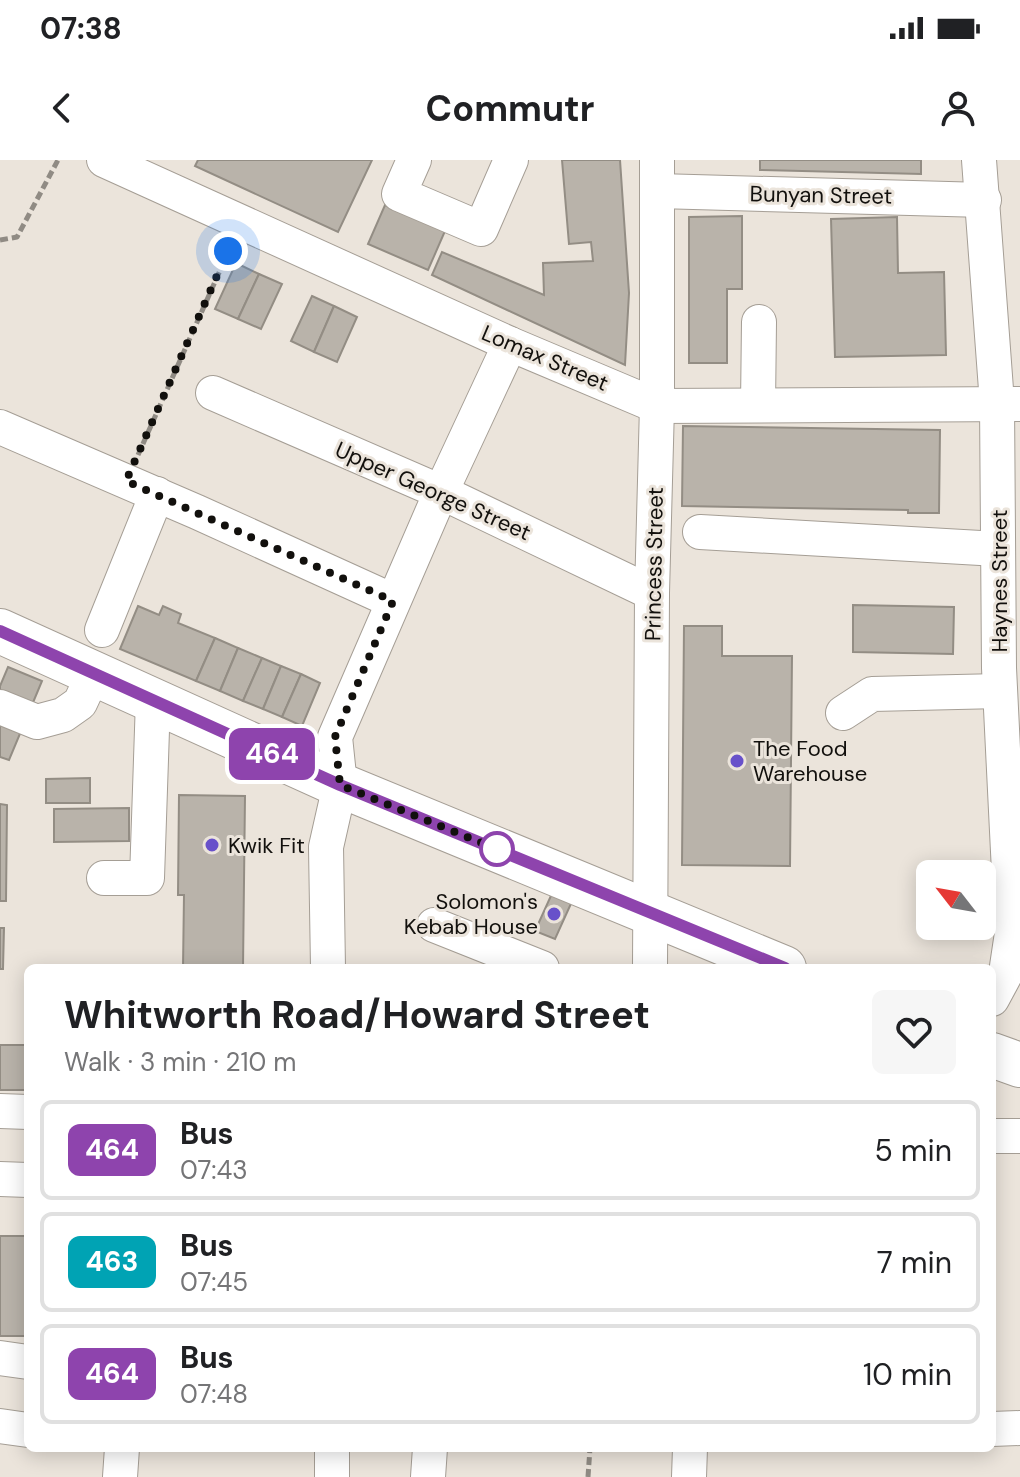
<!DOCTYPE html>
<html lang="en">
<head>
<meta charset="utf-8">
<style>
  body { margin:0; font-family:"DM Sans",sans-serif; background:#f6f6f6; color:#202124; height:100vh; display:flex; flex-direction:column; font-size:30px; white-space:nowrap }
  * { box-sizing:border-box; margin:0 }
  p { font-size:26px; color:#757577 }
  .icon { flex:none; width:44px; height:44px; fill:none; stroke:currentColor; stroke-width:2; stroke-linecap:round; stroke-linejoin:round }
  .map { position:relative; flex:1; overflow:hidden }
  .side { position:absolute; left:24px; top:804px; width:972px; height:488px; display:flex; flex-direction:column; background:#fff; border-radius:12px; box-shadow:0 4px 20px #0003 }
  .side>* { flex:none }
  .badge { padding:0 16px; border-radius:12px; font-size:28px; line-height:52px }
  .needle { width:52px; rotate:301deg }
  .tools { position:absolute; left:916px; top:700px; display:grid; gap:16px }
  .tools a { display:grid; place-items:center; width:80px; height:80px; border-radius:12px; background:#fff; box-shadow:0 4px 20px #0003; font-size:40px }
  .you { position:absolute; width:40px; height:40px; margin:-20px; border:6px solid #fff; border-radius:50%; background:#1a73e8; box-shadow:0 0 0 12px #1a73e833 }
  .map>.badge { position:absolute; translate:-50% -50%; box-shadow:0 0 0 4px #fff }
  .round { display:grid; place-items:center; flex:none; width:84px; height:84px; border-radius:12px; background:#f6f6f6 }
  .headline { display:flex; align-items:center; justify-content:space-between; height:136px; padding:0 40px }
  h1 { font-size:38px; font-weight:700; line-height:60px }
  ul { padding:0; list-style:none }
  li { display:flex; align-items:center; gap:24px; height:100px; margin:0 16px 12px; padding:0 24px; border:4px solid #e0e0e0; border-radius:12px }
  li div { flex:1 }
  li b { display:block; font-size:30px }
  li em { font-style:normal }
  li .badge { min-width:88px; font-weight:700; text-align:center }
  .status { display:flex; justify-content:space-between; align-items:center; height:56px; padding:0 40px; background:#fff; direction:ltr }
  .status svg { height:22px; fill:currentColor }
  header { display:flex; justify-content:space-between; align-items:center; height:104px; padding:0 40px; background:#fff; font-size:36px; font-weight:700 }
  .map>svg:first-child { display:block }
  .building { fill:#b9b3aa; stroke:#938d84; stroke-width:2 }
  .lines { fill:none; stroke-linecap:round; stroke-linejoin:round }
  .minor-casing { stroke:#a59e95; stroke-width:36 }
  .major-casing { stroke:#a59e95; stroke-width:46 }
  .path { stroke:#908b84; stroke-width:5; stroke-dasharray:8 4; stroke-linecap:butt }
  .minor { stroke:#fff; stroke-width:34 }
  .major { stroke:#fff; stroke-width:44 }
  .line-casing { stroke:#fff; stroke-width:18 }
  .line { stroke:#8e44ad; stroke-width:12 }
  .walk { stroke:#12100d; stroke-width:8; stroke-dasharray:0 14.4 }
  .poi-dot { fill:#6851ca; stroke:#ebe4db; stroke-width:3 }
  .stop-dot { fill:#fff; stroke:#8e44ad; stroke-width:4 }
  .labels { text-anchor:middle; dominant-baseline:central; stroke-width:6; stroke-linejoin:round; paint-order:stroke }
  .street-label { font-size:22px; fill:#12100d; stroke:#ebe4db }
  .poi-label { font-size:22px; fill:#12100d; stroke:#ebe4db; text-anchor:start }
</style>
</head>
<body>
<div class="status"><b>07:38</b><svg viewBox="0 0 49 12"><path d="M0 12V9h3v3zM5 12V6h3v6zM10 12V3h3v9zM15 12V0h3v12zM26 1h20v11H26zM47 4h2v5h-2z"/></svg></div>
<header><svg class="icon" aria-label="back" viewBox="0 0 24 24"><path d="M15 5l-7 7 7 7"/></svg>Commutr<svg class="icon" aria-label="person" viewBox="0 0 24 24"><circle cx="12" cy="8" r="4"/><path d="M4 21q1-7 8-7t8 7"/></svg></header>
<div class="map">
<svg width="1020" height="1317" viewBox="0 0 1020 1317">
  <rect width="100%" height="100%" fill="#ebe4db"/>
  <!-- building -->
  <g class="building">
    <path d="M 198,0 L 372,0 L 338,72 L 195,6 Z"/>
    <path d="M 562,0 L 620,0 L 629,133 L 625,205 L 432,115 L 442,92 L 544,135 L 543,103 L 593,101 L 591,82 L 569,84 Z"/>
    <path d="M 760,0 L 921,0 L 921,14 L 760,10 Z"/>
    <path d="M 385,45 L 445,71 L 428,110 L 368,84 Z"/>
    <path d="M 742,56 L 742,129 L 727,129 L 727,203 L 689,203 L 689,57 Z"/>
    <path d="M 897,57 L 898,113 L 944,112 L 946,195 L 835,197 L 831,59 Z"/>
    <path d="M 236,103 L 259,114 L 238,159 L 215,149 Z"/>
    <path d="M 259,114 L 282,124 L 261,169 L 238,159 Z"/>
    <path d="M 312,136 L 334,146 L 314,192 L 291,181 Z"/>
    <path d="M 334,146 L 357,157 L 337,202 L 314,192 Z"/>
    <path d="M 683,266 L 940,270 L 939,353 L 908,353 L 908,350 L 682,346 Z"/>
    <path d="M 853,445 L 954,447 L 953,494 L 853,492 Z"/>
    <path d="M 138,446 L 159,455 L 163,446 L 181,454 L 178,463 L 215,478 L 196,521 L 120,489 Z"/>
    <path d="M 684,466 L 722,466 L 722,496 L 792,496 L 790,706 L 682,705 Z"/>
    <path d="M 215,478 L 238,488 L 220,531 L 196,521 Z"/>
    <path d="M 238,488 L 262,498 L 243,541 L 220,531 Z"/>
    <path d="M 262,498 L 281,506 L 263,549 L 243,541 Z"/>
    <path d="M 281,506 L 301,514 L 282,557 L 263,549 Z"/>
    <path d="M 8,507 L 42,521 L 9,600 L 0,597 L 0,526 Z"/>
    <path d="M 301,514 L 320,523 L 302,566 L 282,557 Z"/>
    <path d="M 90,618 L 90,643 L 46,643 L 46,619 Z"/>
    <path d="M 179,635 L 245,636 L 243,808 L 183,808 L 184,735 L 178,735 Z"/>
    <path d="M 0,644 L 7,645 L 6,741 L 0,741 Z"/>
    <path d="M 129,648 L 129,681 L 54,682 L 54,649 Z"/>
    <path d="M 554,729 L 574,737 L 555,779 L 535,771 Z"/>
    <path d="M 0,768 L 4,768 L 3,809 L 0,809 Z"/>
    <rect x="0" y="885" width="28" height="45"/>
    <rect x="0" y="1076" width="28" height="100"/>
  </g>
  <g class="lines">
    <!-- minor casing -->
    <g class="minor-casing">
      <g id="minor">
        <path d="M 104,0 L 510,184 L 657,246 L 1020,244"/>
        <path d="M 414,0 L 399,34 L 481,69 L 511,0"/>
        <path d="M 979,0 L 997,243 L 999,508 L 1012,773 L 1006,813 L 992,839"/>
        <path d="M 658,31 L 984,40"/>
        <path d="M 213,233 L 441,332 L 652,433"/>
        <path d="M 758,245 L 759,162"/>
        <path d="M 0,267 L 197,352 L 393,441"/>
        <path d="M 700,372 L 998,389"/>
        <path d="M 102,470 L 157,334"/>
        <path d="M 0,547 L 37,562 L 63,555 L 80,543 L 94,513"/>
        <path d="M 843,553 L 872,534 L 1000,531"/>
        <path d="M 104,718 L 147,718 L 153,540"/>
        <path d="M 434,765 L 542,808"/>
        <path d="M 328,808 L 326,687 L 340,625 L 335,577 L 441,332 L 510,184"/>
        <path d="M 650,808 L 652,433 L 657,246 L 657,0"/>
        <path d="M 0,951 L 28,952"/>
        <path d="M 992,976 L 1020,976"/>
        <path d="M 0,1019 L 28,1020"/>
        <path d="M 0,1198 L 28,1202"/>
        <path d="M 0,1266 L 28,1270"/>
        <path d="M 992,1269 L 1020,1268"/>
        <path d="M 332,1288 L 332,1317"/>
        <path d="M 120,1317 L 122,1288"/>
        <path d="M 428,1317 L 430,1288"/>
        <path d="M 689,1317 L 690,1288"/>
      </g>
    </g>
    <!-- major casing -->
    <g class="major-casing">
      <g id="major">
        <path d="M 0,471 L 340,625 L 784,808"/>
        <path d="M 992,895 L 1020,905"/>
      </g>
    </g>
    <!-- path -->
    <g class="path">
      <path d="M 0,80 L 17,77 L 58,0"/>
      <path d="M 138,295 L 230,88"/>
      <path d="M 588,1317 L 590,1288"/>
    </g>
    <!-- minor -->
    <use href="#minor" class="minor"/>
    <!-- major -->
    <use href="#major" class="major"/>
  </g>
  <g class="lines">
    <!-- line casing -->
    <g class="line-casing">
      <path id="line" d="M 0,471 L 340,625 L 785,808"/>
    </g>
    <!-- line -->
    <use href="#line" class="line"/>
    <!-- walk -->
    <path class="walk" d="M 228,91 L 126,321 L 393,441 L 335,577 L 340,625 L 509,694 L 497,689"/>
  </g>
  <!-- markers -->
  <g class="poi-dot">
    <circle cx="737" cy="601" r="8"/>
    <circle cx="212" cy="685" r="8"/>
    <circle cx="554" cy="754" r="8"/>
  </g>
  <circle class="stop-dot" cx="497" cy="689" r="16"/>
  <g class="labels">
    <!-- street labels -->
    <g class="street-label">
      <text transform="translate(821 35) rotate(1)">Bunyan Street</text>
      <text transform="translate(545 198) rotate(23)">Lomax Street</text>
      <text transform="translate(433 331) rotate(24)">Upper George Street</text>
      <text transform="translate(654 404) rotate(-89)">Princess Street</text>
      <text transform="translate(999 421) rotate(-90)">Haynes Street</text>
    </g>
    <!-- poi labels -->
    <g class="poi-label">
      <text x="753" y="588">The Food<tspan x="753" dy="25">Warehouse</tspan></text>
      <text x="228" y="685">Kwik Fit</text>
      <text x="538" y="741" text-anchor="end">Solomon's<tspan x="538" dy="25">Kebab House</tspan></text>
    </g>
  </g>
</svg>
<div class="tools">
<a><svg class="needle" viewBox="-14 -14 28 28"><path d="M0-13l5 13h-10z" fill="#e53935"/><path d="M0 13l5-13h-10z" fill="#757577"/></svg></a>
</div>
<div class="you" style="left:228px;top:91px"></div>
<b class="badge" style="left:272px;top:594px;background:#8e44ad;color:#fff">464</b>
<section class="side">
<div class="headline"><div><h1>Whitworth Road/Howard Street</h1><p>Walk · 3 min · 210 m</p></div><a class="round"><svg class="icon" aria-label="heart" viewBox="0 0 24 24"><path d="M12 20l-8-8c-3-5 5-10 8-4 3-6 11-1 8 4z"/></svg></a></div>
<ul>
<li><span class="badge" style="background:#8e44ad;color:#fff">464</span><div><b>Bus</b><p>07:43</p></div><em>5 min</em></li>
<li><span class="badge" style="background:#00a3b4;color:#fff">463</span><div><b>Bus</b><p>07:45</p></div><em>7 min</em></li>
<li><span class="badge" style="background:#8e44ad;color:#fff">464</span><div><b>Bus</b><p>07:48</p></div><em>10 min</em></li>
</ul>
</section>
</div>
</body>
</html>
